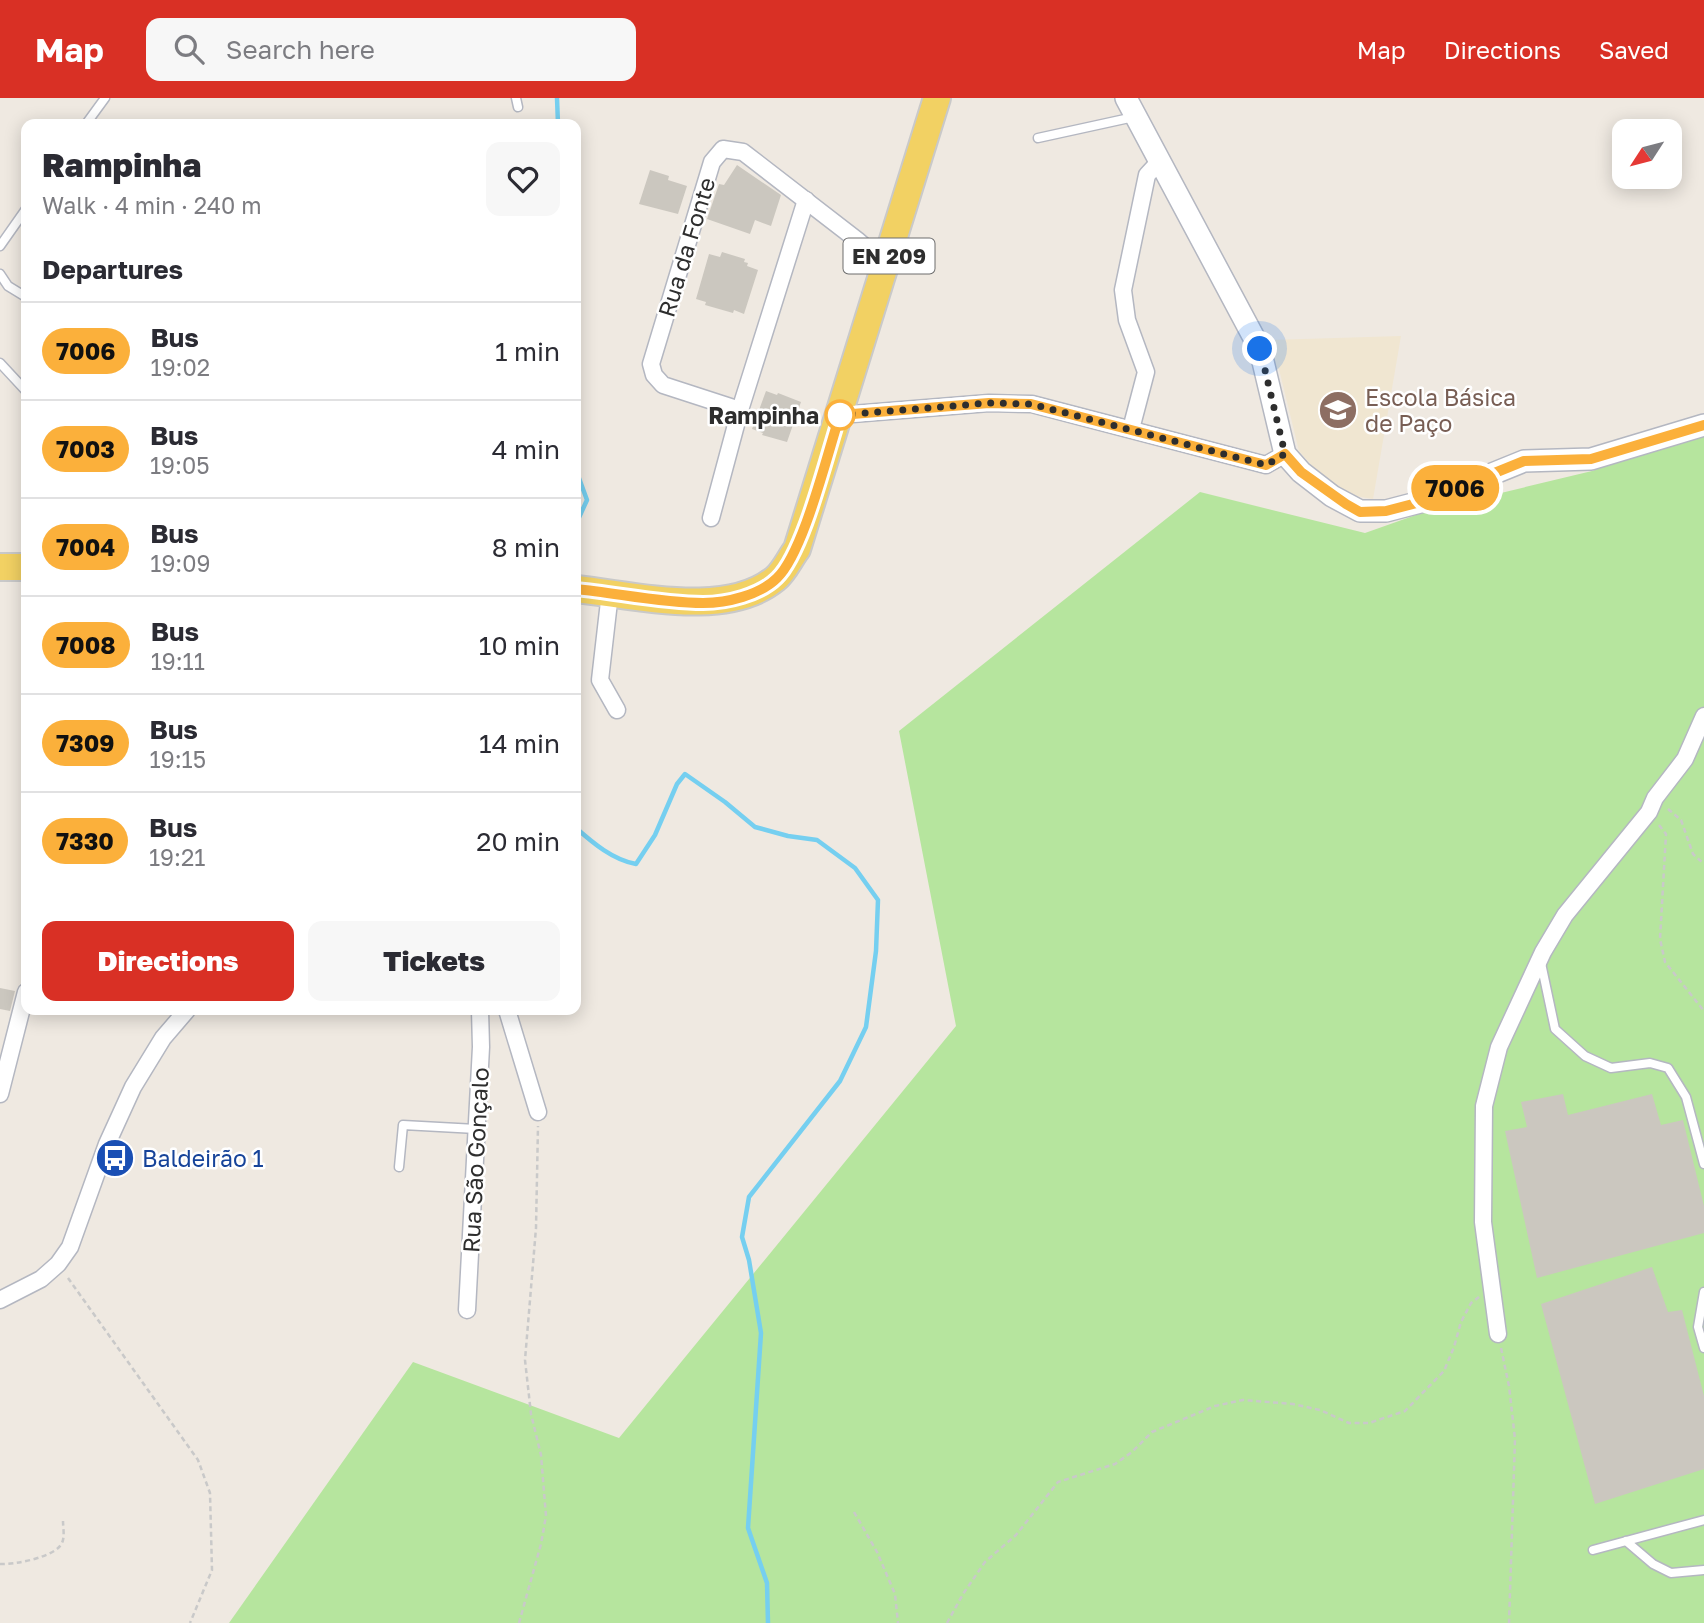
<!DOCTYPE html>
<html lang="en">
<head>
<meta charset="utf-8">
<style>
  body { margin:0; font-family:"Golos Text",sans-serif; background:#f7f7f7; color:#2b2b33; height:100vh; display:flex; flex-direction:column; font-size:26px; white-space:nowrap }
  * { box-sizing:border-box; margin:0 }
  p { font-size:23px; color:#7c7c81 }
  .icon { flex:none; width:38px; height:38px; fill:none; stroke:currentColor; stroke-width:2; stroke-linecap:round; stroke-linejoin:round }
  .map { position:relative; flex:1; overflow:hidden }
  .details { position:absolute; left:21px; top:21px; width:560px; height:896px; display:flex; flex-direction:column; background:#fff; border-radius:14px; box-shadow:0 4px 18px #0003 }
  .details>* { flex:none }
  .badge { padding:0 14px; border-radius:23px; font-size:24px; line-height:46px }
  .needle { width:46px; rotate:234deg }
  .buttons { position:absolute; left:1612px; top:21px; display:grid; gap:14px }
  .buttons a { display:grid; place-items:center; width:70px; height:70px; border-radius:14px; background:#fff; box-shadow:0 4px 18px #0003; font-size:35px }
  .you { position:absolute; width:35px; height:35px; margin:-18px; border:5px solid #fff; border-radius:50%; background:#1a73e8; box-shadow:0 0 0 10px #1a73e833 }
  .map>.badge { position:absolute; translate:-50% -50%; box-shadow:0 0 0 4px #fff }
  h2 { padding:0 21px; font-size:26px; line-height:63px }
  .round { display:grid; place-items:center; flex:none; width:74px; height:74px; border-radius:14px; background:#f7f7f7 }
  .overview { display:flex; align-items:center; justify-content:space-between; height:119px; padding:0 21px }
  h1 { font-size:33px; font-weight:800; line-height:52px }
  .button { display:flex; gap:14px; margin-top:auto; padding:14px 21px }
  .button a { flex:1; height:80px; border-radius:14px; background:#d93025; color:#fff; font-size:28px; font-weight:800; line-height:80px; text-align:center }
  .button a+a { background:#f7f7f7; color:#2b2b33 }
  ul { padding:0; list-style:none }
  li { display:flex; align-items:center; gap:21px; height:98px; padding:0 21px; border-top:2px solid #e1e1e2 }
  li div { flex:1 }
  li b { display:block; font-size:26px }
  li em { font-style:normal }
  li .badge { min-width:77px; font-weight:700; text-align:center }
  header { display:flex; align-items:center; gap:42px; box-sizing:border-box; height:98px; padding:0 35px; background:#d93025; color:#fff }
  header strong { font-size:33px }
  nav { display:flex; gap:38px; margin-inline-start:auto; font-size:24px }
  .search { width:490px; height:63px; background:#f7f7f7; display:flex; align-items:center; gap:18px; box-sizing:border-box; padding:0 24px; border-radius:14px; color:#7c7c81; font-size:26px }
  .map>svg:first-child { display:block }
  .education { fill:#f0e6d1 }
  .green { fill:#b6e59e }
  .lines { fill:none; stroke-linecap:round; stroke-linejoin:round }
  .stream { stroke:#75cff0; stroke-width:4.5 }
  .building { fill:#cbc7bf }
  .service-casing { stroke:#b4b7c1; stroke-width:11 }
  .minor-casing { stroke:#b4b7c1; stroke-width:19 }
  .tertiary-casing { stroke:#b4b7c1; stroke-width:24 }
  .primary-casing { stroke:#c9c9c9; stroke-width:30 }
  .path { stroke:#c9c9c9; stroke-width:2.5; stroke-dasharray:5 3.5; stroke-linecap:butt }
  .service { stroke:#fff; stroke-width:8 }
  .minor { stroke:#fff; stroke-width:16 }
  .tertiary { stroke:#fff; stroke-width:21 }
  .primary { stroke:#f2d163; stroke-width:26 }
  .line-casing { stroke:#fff; stroke-width:16 }
  .line { stroke:#fbb03b; stroke-width:10 }
  .walk { stroke:#2e2e2e; stroke-width:7; stroke-dasharray:0 12.6 }
  .stop-dot { fill:#fff; stroke:#fbb03b; stroke-width:3.5 }
  .labels { text-anchor:middle; dominant-baseline:central; stroke-width:5; stroke-linejoin:round; paint-order:stroke }
  .shield { fill:#fff; stroke:#6d6d6d; stroke-width:2 }
  .shield-label { font-size:21px; font-weight:bold; fill:#2e2e2e }
  .street-label { font-size:23px; fill:#2e2e2e; stroke:#fff }
  .education-label { font-size:23px; fill:#785e54; stroke:#fff; text-anchor:start }
  .stop-label { font-size:23px; font-weight:bold; fill:#2e2e2e; stroke:#fff; text-anchor:end }
  .transit-label { font-size:23px; fill:#164399; stroke:#fff; text-anchor:start }
</style>
</head>
<body>
<header>
<strong>Map</strong>
<div class="search"><svg class="icon" aria-label="search" viewBox="0 0 24 24"><circle cx="10" cy="10" r="6"/><path d="M15 15l6 6"/></svg>Search here</div>
<nav><a>Map</a><a>Directions</a><a>Saved</a></nav>
</header>
<div class="map">
<svg width="1704" height="1525" viewBox="0 0 1704 1525">
  <rect width="100%" height="100%" fill="#efe9e1"/>
  <!-- education -->
  <path class="education" d="M 1401,238 L 1373,401 L 1350,397 L 1321,378 L 1299,353 L 1279,271 L 1273,269 L 1266,242 Z"/>
  <!-- green -->
  <path class="green" d="M 1704,334 L 1704,1525 L 229,1525 L 413,1264 L 619,1340 L 956,928 L 899,633 L 1200,394 L 1365,435 L 1430,412 L 1592,373 Z"/>
  <g class="lines">
    <!-- stream -->
    <g class="stream">
      <path d="M 557,0 L 558,26"/>
      <path d="M 576,372 L 587,402 L 576,426"/>
      <path d="M 576,730 C 593,745 613,762 636,766 L 655,737 L 677,686 L 685,676 L 725,704 L 755,729 L 788,738 L 817,742 L 855,770 L 878,802 L 876,853 L 866,929 L 840,983 L 749,1099 L 742,1139 L 749,1162 L 761,1235 L 748,1430 L 767,1485 L 768,1525"/>
    </g>
  </g>
  <!-- building -->
  <g class="building">
    <path d="M 737,67 L 781,97 L 771,128 L 755,122 L 750,136 L 707,121 L 719,86 L 724,87 Z"/>
    <path d="M 650,72 L 669,78 L 668,82 L 687,88 L 678,116 L 639,106 Z"/>
    <path d="M 722,154 L 745,161 L 744,164 L 748,165 L 747,168 L 758,172 L 744,216 L 734,212 L 733,215 L 705,207 L 706,204 L 696,201 L 709,156 L 720,159 Z"/>
    <path d="M 766,293 L 777,297 L 778,295 L 801,304 L 787,344 L 762,337 L 763,335 L 752,331 Z"/>
    <path d="M 0,890 L 15,893 L 10,913 L 0,911 Z"/>
    <path d="M 1563,996 L 1568,1017 L 1652,996 L 1661,1027 L 1683,1022 L 1704,1108 L 1704,1135 L 1537,1180 L 1505,1033 L 1527,1029 L 1521,1004 Z"/>
    <path d="M 1652,1169 L 1668,1214 L 1682,1212 L 1704,1298 L 1704,1371 L 1595,1406 L 1541,1206 Z"/>
  </g>
  <g class="lines">
    <!-- service casing -->
    <g class="service-casing">
      <g id="service">
        <path d="M 516,0 L 518,9"/>
        <path d="M 86,26 L 105,0"/>
        <path d="M 1038,40 L 1134,19"/>
        <path d="M 0,148 L 26,111"/>
        <path d="M 0,176 L 8,188 L 26,199"/>
        <path d="M 0,265 L 26,293"/>
        <path d="M 1541,865 L 1555,931 L 1585,958 L 1611,970 L 1650,965 L 1668,970 L 1686,999 L 1704,1066"/>
        <path d="M 399,1069 L 403,1027 L 476,1031"/>
        <path d="M 1704,1194 L 1698,1229 L 1704,1250"/>
        <path d="M 1626,1443 L 1653,1466 L 1671,1475 L 1704,1472"/>
        <path d="M 1593,1452 L 1704,1422"/>
      </g>
    </g>
    <!-- minor casing -->
    <g class="minor-casing">
      <g id="minor">
        <path d="M 740,312 L 663,287 L 654,277 L 651,266 L 712,64 L 723,51 L 743,54 L 857,142 L 886,167"/>
        <path d="M 840,317 L 989,305 L 1032,306 L 1266,367 L 1285,356"/>
        <path d="M 1131,331 L 1146,274 L 1127,222 L 1123,192 L 1147,77 L 1159,64"/>
        <path d="M 711,420 L 740,312 L 806,102"/>
        <path d="M 610,495 L 600,582 L 617,612"/>
        <path d="M 507,912 L 538,1014"/>
        <path d="M 0,996 L 26,894"/>
        <path d="M 0,1202 L 41,1181 L 58,1166 L 70,1149 L 107,1046 L 133,989 L 163,940 L 187,912"/>
        <path d="M 467,1212 L 481,949 L 480,912"/>
        <path d="M 1498,1236 L 1483,1124 L 1484,1008 L 1499,949 L 1543,854 L 1565,817 L 1649,714 L 1655,700 L 1685,661 L 1704,618"/>
      </g>
    </g>
    <!-- tertiary casing -->
    <g class="tertiary-casing">
      <path id="tertiary" d="M 1126,0 L 1260,251 L 1285,356 L 1301,374 L 1332,398 L 1360,413 L 1386,413 L 1428,402 L 1524,363 L 1591,361 L 1704,327"/>
    </g>
    <!-- primary casing -->
    <g class="primary-casing">
      <g id="primary">
        <path d="M 0,469 L 26,469"/>
        <path d="M 576,491 C 635,497 726,521 775,481 C 784,474 790,460 797,451 L 937,0"/>
      </g>
    </g>
    <!-- path -->
    <g class="path">
      <path d="M 1668,711 L 1681,722 L 1693,756 L 1704,766"/>
      <path d="M 1659,727 L 1666,736 L 1660,841 L 1665,864 L 1704,913"/>
      <path d="M 68,1180 L 198,1362 L 210,1395 L 212,1472 L 190,1525"/>
      <path d="M 1501,1250 L 1509,1288 L 1515,1341 L 1509,1525"/>
      <path d="M 854,1414 L 877,1454 L 895,1496 L 898,1525"/>
      <path d="M 0,1466 C 14,1467 56,1459 62,1445 C 65,1438 63,1430 63,1423"/>
      <path d="M 519,1525 L 541,1446 L 546,1418 L 541,1357 L 531,1316 L 525,1262 L 536,1130 L 538,1028"/>
      <path d="M 947,1525 L 963,1496 L 985,1464 L 1016,1437 L 1058,1384 L 1115,1366 L 1132,1354 L 1152,1334 L 1215,1308 L 1243,1302 L 1293,1306 L 1320,1312 L 1349,1325 L 1369,1325 L 1405,1313 L 1444,1273 L 1454,1249 L 1461,1224 L 1471,1205 L 1479,1199"/>
    </g>
    <!-- service -->
    <use href="#service" class="service"/>
    <!-- minor -->
    <use href="#minor" class="minor"/>
    <!-- tertiary -->
    <use href="#tertiary" class="tertiary"/>
    <!-- primary -->
    <use href="#primary" class="primary"/>
  </g>
  <g class="lines">
    <!-- line casing -->
    <g class="line-casing">
      <path id="line" d="M 576,491 C 617,495 662,505 703,505 C 727,505 760,497 777,480 C 804,454 827,356 840,317 L 989,305 L 1031,306 L 1266,367 L 1285,356 L 1301,374 L 1346,406 L 1360,414 L 1386,413 L 1428,402 L 1524,363 L 1591,361 L 1704,327"/>
    </g>
    <!-- line -->
    <use href="#line" class="line"/>
    <!-- walk -->
    <path class="walk" d="M 840,317 L 989,305 L 1031,306 L 1266,367 L 1285,356 L 1260,251"/>
  </g>
  <!-- icons -->
  <defs>
    <g id="school-disc" transform="scale(2.0125)"><circle r="9.5" fill="#8d6e63" stroke="#fff"/><path d="M0-5L7-2L0 1L-7-2ZM-4 1L0 2.5L4 1V4Q0 6-4 4Z" fill="#fff"/></g>
    <g id="bus-disc" transform="scale(2.0125)"><circle r="9.5" fill="#1a4fb4" stroke="#fff"/><path d="M-5-6H5V4H4V6H2V4H-2V6H-4V4H-5ZM-3.5-4V0h7V-4ZM-3.5 1.2v1.5H-2V1.2ZM2 1.2v1.5H3.5V1.2Z" fill="#fff"/></g>
  </defs>
  <g fill-rule="evenodd">
    <use href="#school-disc" x="1338" y="312"/>
    <use href="#bus-disc" x="115" y="1060"/>
  </g>
  <!-- markers -->
  <circle class="stop-dot" cx="840" cy="317" r="14"/>
  <g class="labels">
    <!-- shield labels -->
    <rect class="shield" x="843.5" y="140.5" width="91" height="35" rx="5"/>
    <g class="shield-label">
      <text x="889" y="158">EN 209</text>
    </g>
    <!-- street labels -->
    <g class="street-label">
      <text transform="translate(686 149) rotate(-73)">Rua da Fonte</text>
      <text transform="translate(475 1062) rotate(-87)">Rua São Gonçalo</text>
    </g>
    <!-- education labels -->
    <g class="education-label">
      <text x="1365" y="299">Escola Básica<tspan x="1365" dy="26">de Paço</tspan></text>
    </g>
    <!-- stop labels -->
    <g class="stop-label">
      <text x="819" y="317">Rampinha</text>
    </g>
    <!-- transit labels -->
    <g class="transit-label">
      <text x="142" y="1060">Baldeirão 1</text>
    </g>
  </g>
</svg>
<div class="buttons">
<a><svg class="needle" viewBox="-14 -14 28 28"><path d="M0-13l5 13h-10z" fill="#e53935"/><path d="M0 13l5-13h-10z" fill="#7c7c81"/></svg></a>
</div>
<div class="you" style="left:1260px;top:251px"></div>
<b class="badge" style="left:1455px;top:390px;background:#fbb03b;color:#111">7006</b>
<section class="details">
<div class="overview"><div><h1>Rampinha</h1><p>Walk · 4 min · 240 m</p></div><a class="round"><svg class="icon" aria-label="heart" viewBox="0 0 24 24"><path d="M12 20l-8-8c-3-5 5-10 8-4 3-6 11-1 8 4z"/></svg></a></div>
<h2>Departures</h2>
<ul>
<li><span class="badge" style="background:#fbb03b;color:#111">7006</span><div><b>Bus</b><p>19:02</p></div><em>1 min</em></li>
<li><span class="badge" style="background:#fbb03b;color:#111">7003</span><div><b>Bus</b><p>19:05</p></div><em>4 min</em></li>
<li><span class="badge" style="background:#fbb03b;color:#111">7004</span><div><b>Bus</b><p>19:09</p></div><em>8 min</em></li>
<li><span class="badge" style="background:#fbb03b;color:#111">7008</span><div><b>Bus</b><p>19:11</p></div><em>10 min</em></li>
<li><span class="badge" style="background:#fbb03b;color:#111">7309</span><div><b>Bus</b><p>19:15</p></div><em>14 min</em></li>
<li><span class="badge" style="background:#fbb03b;color:#111">7330</span><div><b>Bus</b><p>19:21</p></div><em>20 min</em></li>
</ul>
<div class="button"><a>Directions</a><a>Tickets</a></div>
</section>
</div>
</body>
</html>
